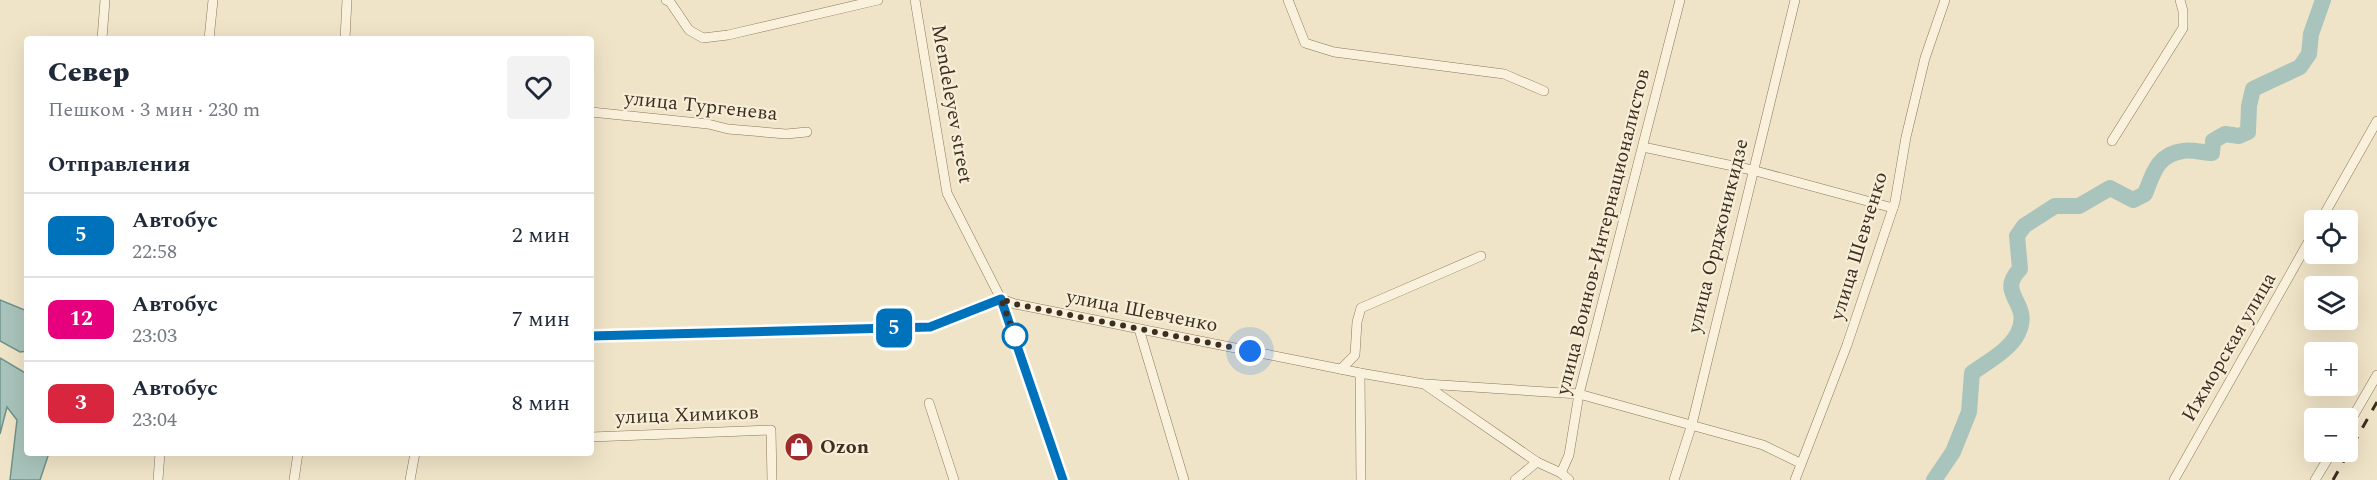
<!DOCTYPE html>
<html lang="ru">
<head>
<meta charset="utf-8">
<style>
  body { margin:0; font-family:Spectral,serif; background:#f2f2f3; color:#1f2937; height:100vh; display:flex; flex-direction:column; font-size:22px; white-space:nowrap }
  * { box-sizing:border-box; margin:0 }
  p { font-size:20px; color:#747a83 }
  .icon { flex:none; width:33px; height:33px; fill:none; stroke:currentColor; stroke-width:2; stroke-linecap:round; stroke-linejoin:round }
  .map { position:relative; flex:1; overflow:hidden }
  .side { position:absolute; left:24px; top:36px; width:570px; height:420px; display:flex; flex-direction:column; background:#fff; border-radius:6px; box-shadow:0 6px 24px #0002 }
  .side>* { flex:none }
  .badge { padding:0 12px; border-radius:9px; font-size:21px; line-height:39px }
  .tools { position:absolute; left:2304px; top:210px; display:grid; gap:12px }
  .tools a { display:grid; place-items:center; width:54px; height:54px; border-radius:6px; background:#fff; box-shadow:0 6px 24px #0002; font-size:30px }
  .you { position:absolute; width:30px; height:30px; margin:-15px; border:4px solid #fff; border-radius:50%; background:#1a73e8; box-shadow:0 0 0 9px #1a73e833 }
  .map>.badge { position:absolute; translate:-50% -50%; box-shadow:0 0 0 3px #fff }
  h2 { padding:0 24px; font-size:22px; line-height:54px }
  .round { display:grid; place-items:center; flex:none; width:63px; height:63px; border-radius:6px; background:#f2f2f3 }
  .overview { display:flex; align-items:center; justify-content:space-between; height:102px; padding:0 24px }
  h1 { font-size:28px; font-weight:800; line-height:45px }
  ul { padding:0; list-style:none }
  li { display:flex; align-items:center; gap:18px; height:84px; padding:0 24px; border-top:2px solid #e0e1e3 }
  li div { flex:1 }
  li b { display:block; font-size:22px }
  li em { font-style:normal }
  li .badge { min-width:66px; font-weight:700; text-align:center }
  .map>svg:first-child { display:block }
  .water { fill:#a9c4bc; stroke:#6f938a; stroke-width:1.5 }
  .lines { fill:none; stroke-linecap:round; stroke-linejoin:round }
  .river { stroke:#a9c4bc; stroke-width:16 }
  .minor-casing { stroke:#8d765c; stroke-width:10 }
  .minor { stroke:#faf1dc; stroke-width:9 }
  .rail { stroke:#3d2e20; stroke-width:3; stroke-dasharray:10 10; stroke-linecap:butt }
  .line-casing { stroke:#fff; stroke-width:14 }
  .line { stroke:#0072bc; stroke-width:9 }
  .walk { stroke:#3d2e20; stroke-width:6; stroke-dasharray:0 10.8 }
  .stop-dot { fill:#fff; stroke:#0072bc; stroke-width:3 }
  .labels { text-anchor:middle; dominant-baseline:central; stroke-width:4.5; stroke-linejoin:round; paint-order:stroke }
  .street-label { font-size:20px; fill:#3d2e20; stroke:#f7eed8 }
  .poi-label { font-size:20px; font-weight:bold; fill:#3d2e20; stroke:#f7eed8; text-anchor:start }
</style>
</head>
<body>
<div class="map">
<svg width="2377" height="480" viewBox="0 0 2377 480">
  <rect width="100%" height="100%" fill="#f0e4c8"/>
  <!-- water -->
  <g class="water">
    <path d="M 0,300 L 27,311 L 27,351 L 20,352 L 0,341 Z"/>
    <path d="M 0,358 L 27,374 L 27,453 L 49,453 L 40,480 L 10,480 L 17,420 L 7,407 L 0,434 Z"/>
  </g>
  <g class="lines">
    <!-- river -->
    <path class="river" d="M 1934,480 L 1953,452 L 1969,412 L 1972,373 C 1987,362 2010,350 2018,333 C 2033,302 1995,295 2020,269 L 2017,236 L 2024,226 L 2055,206 L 2079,206 L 2110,188 L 2133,200 L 2145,194 C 2153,173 2158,154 2183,151 C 2192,149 2203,153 2212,153 L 2213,141 L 2225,134 L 2239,136 L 2248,132 L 2249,106 L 2253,89 L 2300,67 L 2309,54 L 2311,34 L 2323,0"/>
    <!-- minor casing -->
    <g class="minor-casing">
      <g id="minor">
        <path d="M 666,0 L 670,2 L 689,30 L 703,38 L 728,35 L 878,0"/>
        <path d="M 915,0 L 947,193 L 1001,299 L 1063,480"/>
        <path d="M 1288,0 L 1305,43 L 1334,52 L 1504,74 L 1544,91"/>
        <path d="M 102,39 L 105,0"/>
        <path d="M 209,39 L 213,0"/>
        <path d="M 345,39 L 347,0"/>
        <path d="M 591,112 L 708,124 L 728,129 L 786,134 L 807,132"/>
        <path d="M 2112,141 L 2183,28 L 2183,11 L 2180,0"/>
        <path d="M 1643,147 L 1752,170 L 1893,208"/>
        <path d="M 2321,220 L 2377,121"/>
        <path d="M 1001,299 L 1015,304 L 1360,373 L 1424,384 L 1537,462 L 1561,473 L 1569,480"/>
        <path d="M 1139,329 L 1184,480"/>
        <path d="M 591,336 L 930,327 L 1001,299"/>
        <path d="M 1341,369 L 1355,355 L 1357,322 L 1361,308 L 1481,256"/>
        <path d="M 1360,373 L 1361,480"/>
        <path d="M 1426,384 L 1579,394 L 1763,445 L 1800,463"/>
        <path d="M 929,403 L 954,480"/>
        <path d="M 2348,425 L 2377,375"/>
        <path d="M 591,437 L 771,430 L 772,480"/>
        <path d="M 1561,473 L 1569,455 L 1579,394 L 1680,0"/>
        <path d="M 158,480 L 160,453"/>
        <path d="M 294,480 L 298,453"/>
        <path d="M 410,480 L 415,453"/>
        <path d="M 1515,480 L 1537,462"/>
        <path d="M 1674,480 L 1692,424 L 1795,0"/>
        <path d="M 1795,480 L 1847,345 L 1895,202 L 1906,137 L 1925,58 L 1945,0"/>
        <path d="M 2174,480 L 2314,232"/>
        <path d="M 2315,480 L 2332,452"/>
      </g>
    </g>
    <!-- minor -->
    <use href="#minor" class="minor"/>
    <!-- rail -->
    <path class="rail" d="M 2333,480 L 2377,402"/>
  </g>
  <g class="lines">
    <!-- line casing -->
    <g class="line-casing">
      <path id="line" d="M 591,336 L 930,327 L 1001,299 L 1063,480"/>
    </g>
    <!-- line -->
    <use href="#line" class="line"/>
    <!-- walk -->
    <path class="walk" d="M 1015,336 L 1018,345 L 1001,299 L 1015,304 L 1250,351"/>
  </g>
  <!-- icons -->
  <defs>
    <g id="shop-disc" transform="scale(1.5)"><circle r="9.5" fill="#9e2a2b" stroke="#f7eed8"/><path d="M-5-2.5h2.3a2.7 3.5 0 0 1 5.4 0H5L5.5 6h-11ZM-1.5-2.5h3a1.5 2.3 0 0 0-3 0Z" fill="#fff"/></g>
  </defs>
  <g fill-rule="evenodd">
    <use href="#shop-disc" x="799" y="447"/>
  </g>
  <!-- markers -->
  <circle class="stop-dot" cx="1015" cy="336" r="12"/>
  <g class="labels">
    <!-- street labels -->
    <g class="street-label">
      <text transform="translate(952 104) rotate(80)">Mendeleyev street</text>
      <text transform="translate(701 106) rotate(6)">улица Тургенева</text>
      <text transform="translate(1603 232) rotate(-76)">улица Воинов-Интернационалистов</text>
      <text transform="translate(1718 236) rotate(-76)">улица Орджоникидзе</text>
      <text transform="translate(1859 246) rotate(-73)">улица Шевченко</text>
      <text transform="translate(1142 311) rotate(11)">улица Шевченко</text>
      <text transform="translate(2229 347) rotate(-60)">Ижморская улица</text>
      <text transform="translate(687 415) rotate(-2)">улица Химиков</text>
    </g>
    <!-- poi labels -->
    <g class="poi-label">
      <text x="820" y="447">Ozon</text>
    </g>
  </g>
</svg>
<div class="tools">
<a><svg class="icon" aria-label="locate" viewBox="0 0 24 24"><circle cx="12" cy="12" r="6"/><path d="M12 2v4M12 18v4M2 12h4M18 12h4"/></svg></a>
<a><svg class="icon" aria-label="layers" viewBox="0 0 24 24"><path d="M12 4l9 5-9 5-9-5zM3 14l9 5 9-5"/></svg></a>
<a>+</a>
<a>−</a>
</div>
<div class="you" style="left:1250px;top:351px"></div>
<b class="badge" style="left:894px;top:328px;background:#0072bc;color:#fff">5</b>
<section class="side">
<div class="overview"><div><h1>Север</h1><p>Пешком · 3 мин · 230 m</p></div><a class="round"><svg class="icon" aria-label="heart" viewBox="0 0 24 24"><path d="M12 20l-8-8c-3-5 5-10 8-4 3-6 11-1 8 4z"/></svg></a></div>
<h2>Отправления</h2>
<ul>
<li><span class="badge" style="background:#0072bc;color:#fff">5</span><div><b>Автобус</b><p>22:58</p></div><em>2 мин</em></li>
<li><span class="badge" style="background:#e6007e;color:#fff">12</span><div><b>Автобус</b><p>23:03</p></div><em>7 мин</em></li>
<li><span class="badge" style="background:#d7263d;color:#fff">3</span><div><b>Автобус</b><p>23:04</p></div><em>8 мин</em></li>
</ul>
</section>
</div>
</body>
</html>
